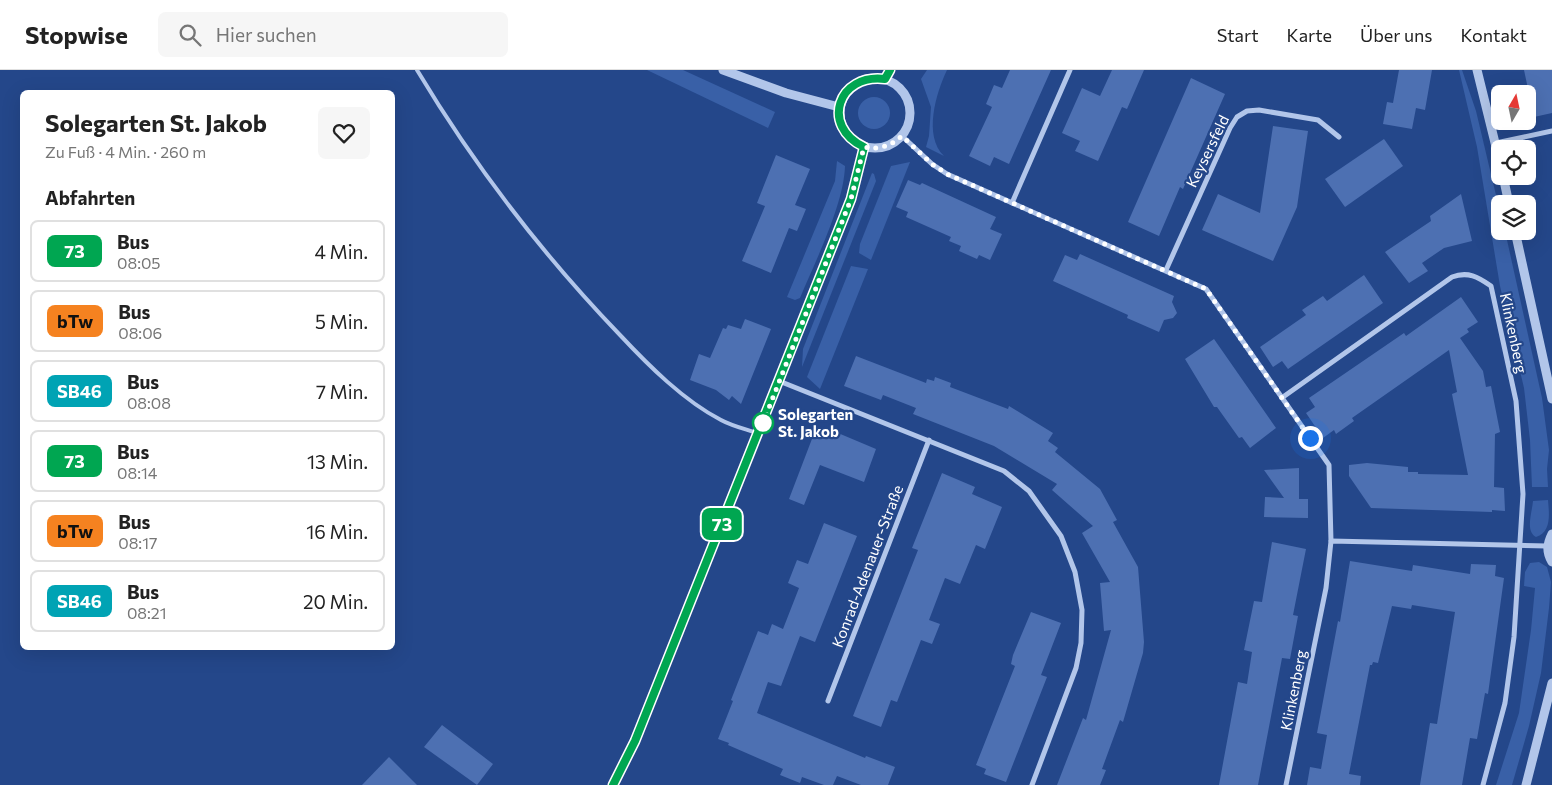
<!DOCTYPE html>
<html lang="de">
<head>
<meta charset="utf-8">
<style>
  body { margin:0; font-family:Commissioner,sans-serif; background:#f6f6f6; color:#222; height:100vh; display:flex; flex-direction:column; font-size:19px; white-space:nowrap }
  * { box-sizing:border-box; margin:0 }
  p { font-size:16px; color:#767676 }
  .icon { flex:none; width:28px; height:28px; fill:none; stroke:currentColor; stroke-width:2; stroke-linecap:round; stroke-linejoin:round }
  .map { position:relative; flex:1; overflow:hidden }
  .details { position:absolute; left:20px; top:20px; width:375px; height:560px; display:flex; flex-direction:column; background:#fff; border-radius:8px; box-shadow:0 5px 20px #0002 }
  .details>* { flex:none }
  .badge { padding:0 10px; border-radius:8px; font-size:18px; line-height:32px }
  .needle { width:32px; rotate:9deg }
  .controls { position:absolute; left:1491px; top:15px; display:grid; gap:10px }
  .controls a { display:grid; place-items:center; width:45px; height:45px; border-radius:8px; background:#fff; box-shadow:0 5px 20px #0002; font-size:25px }
  .you { position:absolute; width:25px; height:25px; margin:-12px; border:4px solid #fff; border-radius:50%; background:#1a73e8; box-shadow:0 0 0 8px #1a73e833 }
  .map>.badge { position:absolute; translate:-50% -50%; box-shadow:0 0 0 2px #fff }
  h2 { padding:0 25px; font-size:19px; line-height:45px }
  .round { display:grid; place-items:center; flex:none; width:52px; height:52px; border-radius:8px; background:#f6f6f6 }
  .overview { display:flex; align-items:center; justify-content:space-between; height:85px; padding:0 25px }
  h1 { font-size:24px; font-weight:700; line-height:38px }
  ul { padding:0; list-style:none }
  li { display:flex; align-items:center; gap:15px; height:62px; margin:0 10px 8px; padding:0 15px; border:2px solid #e0e0e0; border-radius:8px }
  li div { flex:1 }
  li b { display:block; font-size:19px }
  li em { font-style:normal }
  li .badge { min-width:55px; font-weight:700; text-align:center }
  header { display:flex; align-items:center; gap:30px; box-sizing:border-box; height:70px; padding:0 25px; background:#fff; border-bottom:1px solid #e0e0e0 }
  header strong { font-size:24px }
  nav { display:flex; gap:28px; margin-inline-start:auto; font-size:18px }
  .search { width:350px; height:45px; background:#f6f6f6; display:flex; align-items:center; gap:12px; box-sizing:border-box; padding:0 18px; border-radius:8px; color:#767676; font-size:19px }
  .map>svg:first-child { display:block }
  .green { fill:#3960a7 }
  .building { fill:#4d70b2 }
  .lines { fill:none; stroke-linecap:round; stroke-linejoin:round }
  .service { stroke:#b2c6ea; stroke-width:4 }
  .minor { stroke:#b2c6ea; stroke-width:5 }
  .tertiary { stroke:#b2c6ea; stroke-width:9 }
  .line-casing { stroke:#fff; stroke-width:11 }
  .line { stroke:#00a651; stroke-width:8 }
  .walk { stroke:#fff; stroke-width:5; stroke-dasharray:0 9 }
  .stop-dot { fill:#fff; stroke:#00a651; stroke-width:2.5 }
  .labels { text-anchor:middle; dominant-baseline:central; stroke-width:4.5; stroke-linejoin:round; paint-order:stroke }
  .street-label { font-size:15px; fill:#fff; stroke:#24478a }
  .stop-label { font-size:15px; font-weight:bold; fill:#fff; stroke:#24478a; text-anchor:start }
</style>
</head>
<body>
<header>
<strong>Stopwise</strong>
<div class="search"><svg class="icon" aria-label="search" viewBox="0 0 24 24"><circle cx="10" cy="10" r="6"/><path d="M15 15l6 6"/></svg>Hier suchen</div>
<nav><a>Start</a><a>Karte</a><a>Über uns</a><a>Kontakt</a></nav>
</header>
<div class="map">
<svg width="1552" height="715" viewBox="0 0 1552 715">
  <rect width="100%" height="100%" fill="#24478a"/>
  <!-- green -->
  <g class="green">
    <path d="M 647,0 L 683,0 L 775,42 L 768,58 Z"/>
    <path d="M 927,0 L 947,0 C 936,23 923,66 944,86 L 926,77 L 929,66 L 931,37 L 921,9 Z"/>
    <path d="M 1459,0 L 1462,0 L 1476,41 L 1500,142 L 1500,161 L 1505,161 L 1542,328 L 1549,380 L 1547,399 L 1548,417 L 1532,417 L 1530,370 L 1524,318 L 1500,216 L 1477,77 Z"/>
    <circle cx="874" cy="43" r="16"/>
    <path d="M 837,91 L 845,96 C 844,134 815,192 800,228 L 795,230 L 787,227 L 835,111 Z"/>
    <path d="M 910,92 L 871,190 L 859,183 L 860,174 L 891,96 Z"/>
    <path d="M 872,103 L 874,104 L 876,111 L 802,297 L 803,279 Z"/>
    <path d="M 851,196 L 868,199 L 820,319 L 807,307 Z"/>
    <path d="M 1548,430 C 1549,443 1552,462 1536,467 C 1525,461 1532,443 1533,431 Z"/>
    <path d="M 1539,492 L 1547,497 L 1551,512 L 1549,538 L 1541,603 L 1529,656 L 1512,715 L 1496,715 L 1519,643 L 1531,560 L 1535,518 L 1524,516 L 1525,502 L 1530,493 Z"/>
  </g>
  <!-- building -->
  <g class="building">
    <path d="M 1010,0 L 1051,0 L 1009,94 L 994,87 L 990,96 L 969,86 L 992,37 L 986,34 L 994,15 L 1002,18 Z"/>
    <path d="M 1112,0 L 1144,0 L 1127,39 L 1122,37 L 1098,91 L 1075,81 L 1080,71 L 1062,63 L 1082,18 L 1100,26 Z"/>
    <path d="M 1399,0 L 1432,0 L 1425,40 L 1416,38 L 1412,59 L 1383,54 L 1387,32 L 1393,33 Z"/>
    <path d="M 1524,0 L 1552,0 L 1552,43 L 1534,47 Z"/>
    <path d="M 1191,8 L 1225,24 L 1183,119 L 1180,117 L 1159,166 L 1128,152 Z"/>
    <path d="M 1273,56 L 1308,61 L 1297,137 L 1273,191 L 1202,160 L 1218,124 L 1260,143 Z"/>
    <path d="M 1384,69 L 1403,96 L 1345,137 L 1325,109 Z"/>
    <path d="M 776,85 L 810,99 L 795,135 L 806,139 L 797,161 L 789,158 L 771,203 L 742,191 L 765,136 L 757,133 Z"/>
    <path d="M 908,110 L 920,115 L 922,113 L 996,147 L 990,159 L 1002,164 L 990,190 L 979,185 L 977,189 L 959,181 L 961,176 L 949,171 L 951,167 L 906,147 L 908,142 L 896,137 Z"/>
    <path d="M 1461,124 L 1472,171 L 1444,178 L 1422,193 L 1428,201 L 1409,213 L 1385,182 L 1431,151 L 1430,146 Z"/>
    <path d="M 1080,184 L 1174,226 L 1172,232 L 1177,243 L 1173,248 L 1164,250 L 1159,262 L 1127,248 L 1128,245 L 1053,211 L 1065,185 L 1077,190 Z"/>
    <path d="M 1364,205 L 1383,233 L 1288,299 L 1282,291 L 1273,297 L 1260,277 L 1306,245 L 1302,240 L 1323,226 L 1327,231 Z"/>
    <path d="M 1461,227 L 1478,252 L 1467,259 L 1469,262 L 1460,268 L 1483,301 L 1486,317 L 1491,316 L 1500,362 L 1495,364 L 1494,417 L 1504,418 L 1505,441 L 1492,440 L 1492,442 L 1371,438 L 1349,406 L 1349,395 L 1367,393 L 1408,397 L 1408,402 L 1418,402 L 1418,404 L 1468,405 L 1452,324 L 1457,322 L 1449,280 L 1352,348 L 1354,351 L 1336,364 L 1334,360 L 1323,368 L 1306,343 L 1315,337 L 1309,328 L 1404,263 L 1406,266 Z"/>
    <path d="M 745,249 L 771,259 L 741,334 L 732,326 L 729,330 L 716,320 L 690,310 L 699,284 L 710,288 L 723,258 L 726,259 L 728,255 L 741,259 Z"/>
    <path d="M 1214,269 L 1276,358 L 1250,378 L 1242,367 L 1239,368 L 1217,337 L 1214,337 L 1185,289 Z"/>
    <path d="M 856,286 L 926,313 L 927,309 L 934,311 L 935,307 L 951,313 L 950,317 L 1008,339 L 1009,336 L 1053,363 L 1048,371 L 1058,378 L 1055,382 L 1100,419 L 1117,450 L 1113,452 L 1138,497 L 1144,572 L 1143,583 L 1123,652 L 1120,650 L 1102,699 L 1106,700 L 1100,715 L 1057,715 L 1083,648 L 1086,650 L 1111,560 L 1104,561 L 1100,513 L 1110,512 L 1082,463 L 1093,456 L 1052,420 L 1057,414 L 994,376 L 913,344 L 916,338 L 883,325 L 881,330 L 844,316 Z"/>
    <path d="M 815,361 L 836,369 L 838,363 L 876,379 L 864,412 L 820,395 L 804,435 L 789,429 Z"/>
    <path d="M 1299,398 L 1299,429 L 1308,429 L 1308,448 L 1264,447 L 1265,427 L 1284,428 L 1264,400 Z"/>
    <path d="M 942,403 L 975,417 L 972,424 L 1002,437 L 985,479 L 976,475 L 960,514 L 945,508 L 929,550 L 940,554 L 932,574 L 921,570 L 897,632 L 891,630 L 881,657 L 853,646 L 918,480 L 912,478 Z"/>
    <path d="M 824,453 L 857,466 L 815,572 L 800,566 L 781,616 L 768,612 L 757,643 L 865,688 L 866,686 L 895,697 L 888,715 L 861,715 L 837,706 L 833,715 L 824,715 L 802,707 L 800,713 L 780,705 L 783,699 L 728,675 L 729,673 L 718,669 L 733,631 L 731,630 L 758,561 L 768,565 L 772,554 L 783,559 L 799,518 L 788,513 L 797,490 L 808,494 Z"/>
    <path d="M 1272,472 L 1306,479 L 1293,545 L 1298,546 L 1290,589 L 1282,588 L 1258,715 L 1219,715 L 1238,612 L 1247,614 L 1252,582 L 1244,580 L 1254,531 L 1262,532 Z"/>
    <path d="M 1350,491 L 1412,501 L 1413,495 L 1470,504 L 1471,494 L 1496,495 L 1495,506 L 1504,508 L 1488,624 L 1485,623 L 1477,669 L 1470,668 L 1462,715 L 1420,715 L 1430,653 L 1437,654 L 1455,542 L 1412,535 L 1411,539 L 1392,536 L 1378,593 L 1373,592 L 1372,595 L 1370,595 L 1349,704 L 1361,706 L 1360,715 L 1307,715 L 1310,697 L 1321,699 L 1327,665 L 1317,663 L 1338,551 L 1340,552 Z"/>
    <path d="M 1031,542 L 1061,553 L 1041,605 L 1047,607 L 1006,712 L 984,704 L 986,699 L 976,695 L 1015,596 L 1011,594 L 1013,585 Z"/>
    <path d="M 442,655 L 493,694 L 477,715 L 424,677 Z"/>
    <path d="M 389,687 L 417,715 L 362,715 Z"/>
  </g>
  <g class="lines">
    <!-- service -->
    <path class="service" d="M 417,0 C 474,95 543,185 620,265 C 648,295 684,331 721,350 C 732,356 745,359 757,363"/>
    <!-- minor -->
    <g class="minor">
      <path d="M 902,66 L 932,94 L 947,104 L 1206,219 L 1329,395 L 1331,471"/>
      <path d="M 1496,73 L 1552,61"/>
      <path d="M 1012,133 L 1070,0"/>
      <path d="M 1166,200 L 1230,58 L 1237,47 L 1247,41 L 1259,40 L 1318,50 L 1339,67"/>
      <path d="M 779,311 L 1004,401 L 1029,421 L 1061,466 L 1075,502 L 1082,540 L 1081,573 L 1076,598 L 1032,715"/>
      <path d="M 1283,327 L 1452,207 C 1468,201 1478,207 1491,216 L 1516,331 L 1523,424 L 1514,567 L 1505,633 L 1483,715"/>
      <path d="M 828,631 L 929,370"/>
      <path d="M 1286,715 L 1326,518 L 1331,471 L 1547,476"/>
    </g>
    <!-- tertiary -->
    <g class="tertiary">
      <path d="M 723,0 L 786,23 L 839,37"/>
      <path d="M 1477,0 L 1500,93"/>
      <circle cx="875" cy="43" r="35"/>
      <path d="M 1503,106 L 1509,134"/>
      <path d="M 1515,161 L 1552,329"/>
      <path d="M 1552,464 C 1547,474 1546,482 1552,492"/>
      <path d="M 613,715 L 635,671 L 831,179 L 851,129 L 864,77"/>
      <path d="M 1526,715 L 1552,613"/>
    </g>
  </g>
  <g class="lines">
    <!-- line casing -->
    <g class="line-casing">
      <path id="line" d="M 613,715 L 635,671 L 851,129 L 864,77 C 820,56 838,3 885,9 L 890,0"/>
    </g>
    <!-- line -->
    <use href="#line" class="line"/>
    <!-- walk -->
    <path class="walk" d="M 763,353 L 851,129 L 864,77 C 880,80 890,76 902,66 L 932,94 L 947,104 L 1206,219 L 1310,368"/>
  </g>
  <!-- markers -->
  <circle class="stop-dot" cx="763" cy="353" r="10"/>
  <g class="labels">
    <!-- street labels -->
    <g class="street-label">
      <text transform="translate(1207 81) rotate(-64)">Keysersfeld</text>
      <text transform="translate(1514 263) rotate(78)">Klinkenberg</text>
      <text transform="translate(867 496) rotate(-69)">Konrad-Adenauer-Straße</text>
      <text transform="translate(1293 620) rotate(-79)">Klinkenberg</text>
    </g>
    <!-- stop labels -->
    <g class="stop-label">
      <text x="778" y="344">Solegarten<tspan x="778" dy="17">St. Jakob</tspan></text>
    </g>
  </g>
</svg>
<div class="controls">
<a><svg class="needle" viewBox="-14 -14 28 28"><path d="M0-13l5 13h-10z" fill="#e53935"/><path d="M0 13l5-13h-10z" fill="#767676"/></svg></a>
<a><svg class="icon" aria-label="locate" viewBox="0 0 24 24"><circle cx="12" cy="12" r="6"/><path d="M12 2v4M12 18v4M2 12h4M18 12h4"/></svg></a>
<a><svg class="icon" aria-label="layers" viewBox="0 0 24 24"><path d="M12 4l9 5-9 5-9-5zM3 14l9 5 9-5"/></svg></a>
</div>
<div class="you" style="left:1310px;top:368px"></div>
<b class="badge" style="left:722px;top:454px;background:#00a651;color:#fff">73</b>
<section class="details">
<div class="overview"><div><h1>Solegarten St. Jakob</h1><p>Zu Fuß · 4 Min. · 260 m</p></div><a class="round"><svg class="icon" aria-label="heart" viewBox="0 0 24 24"><path d="M12 20l-8-8c-3-5 5-10 8-4 3-6 11-1 8 4z"/></svg></a></div>
<h2>Abfahrten</h2>
<ul>
<li><span class="badge" style="background:#00a651;color:#fff">73</span><div><b>Bus</b><p>08:05</p></div><em>4 Min.</em></li>
<li><span class="badge" style="background:#f58220;color:#111">bTw</span><div><b>Bus</b><p>08:06</p></div><em>5 Min.</em></li>
<li><span class="badge" style="background:#00a3b4;color:#fff">SB46</span><div><b>Bus</b><p>08:08</p></div><em>7 Min.</em></li>
<li><span class="badge" style="background:#00a651;color:#fff">73</span><div><b>Bus</b><p>08:14</p></div><em>13 Min.</em></li>
<li><span class="badge" style="background:#f58220;color:#111">bTw</span><div><b>Bus</b><p>08:17</p></div><em>16 Min.</em></li>
<li><span class="badge" style="background:#00a3b4;color:#fff">SB46</span><div><b>Bus</b><p>08:21</p></div><em>20 Min.</em></li>
</ul>
</section>
</div>
</body>
</html>
